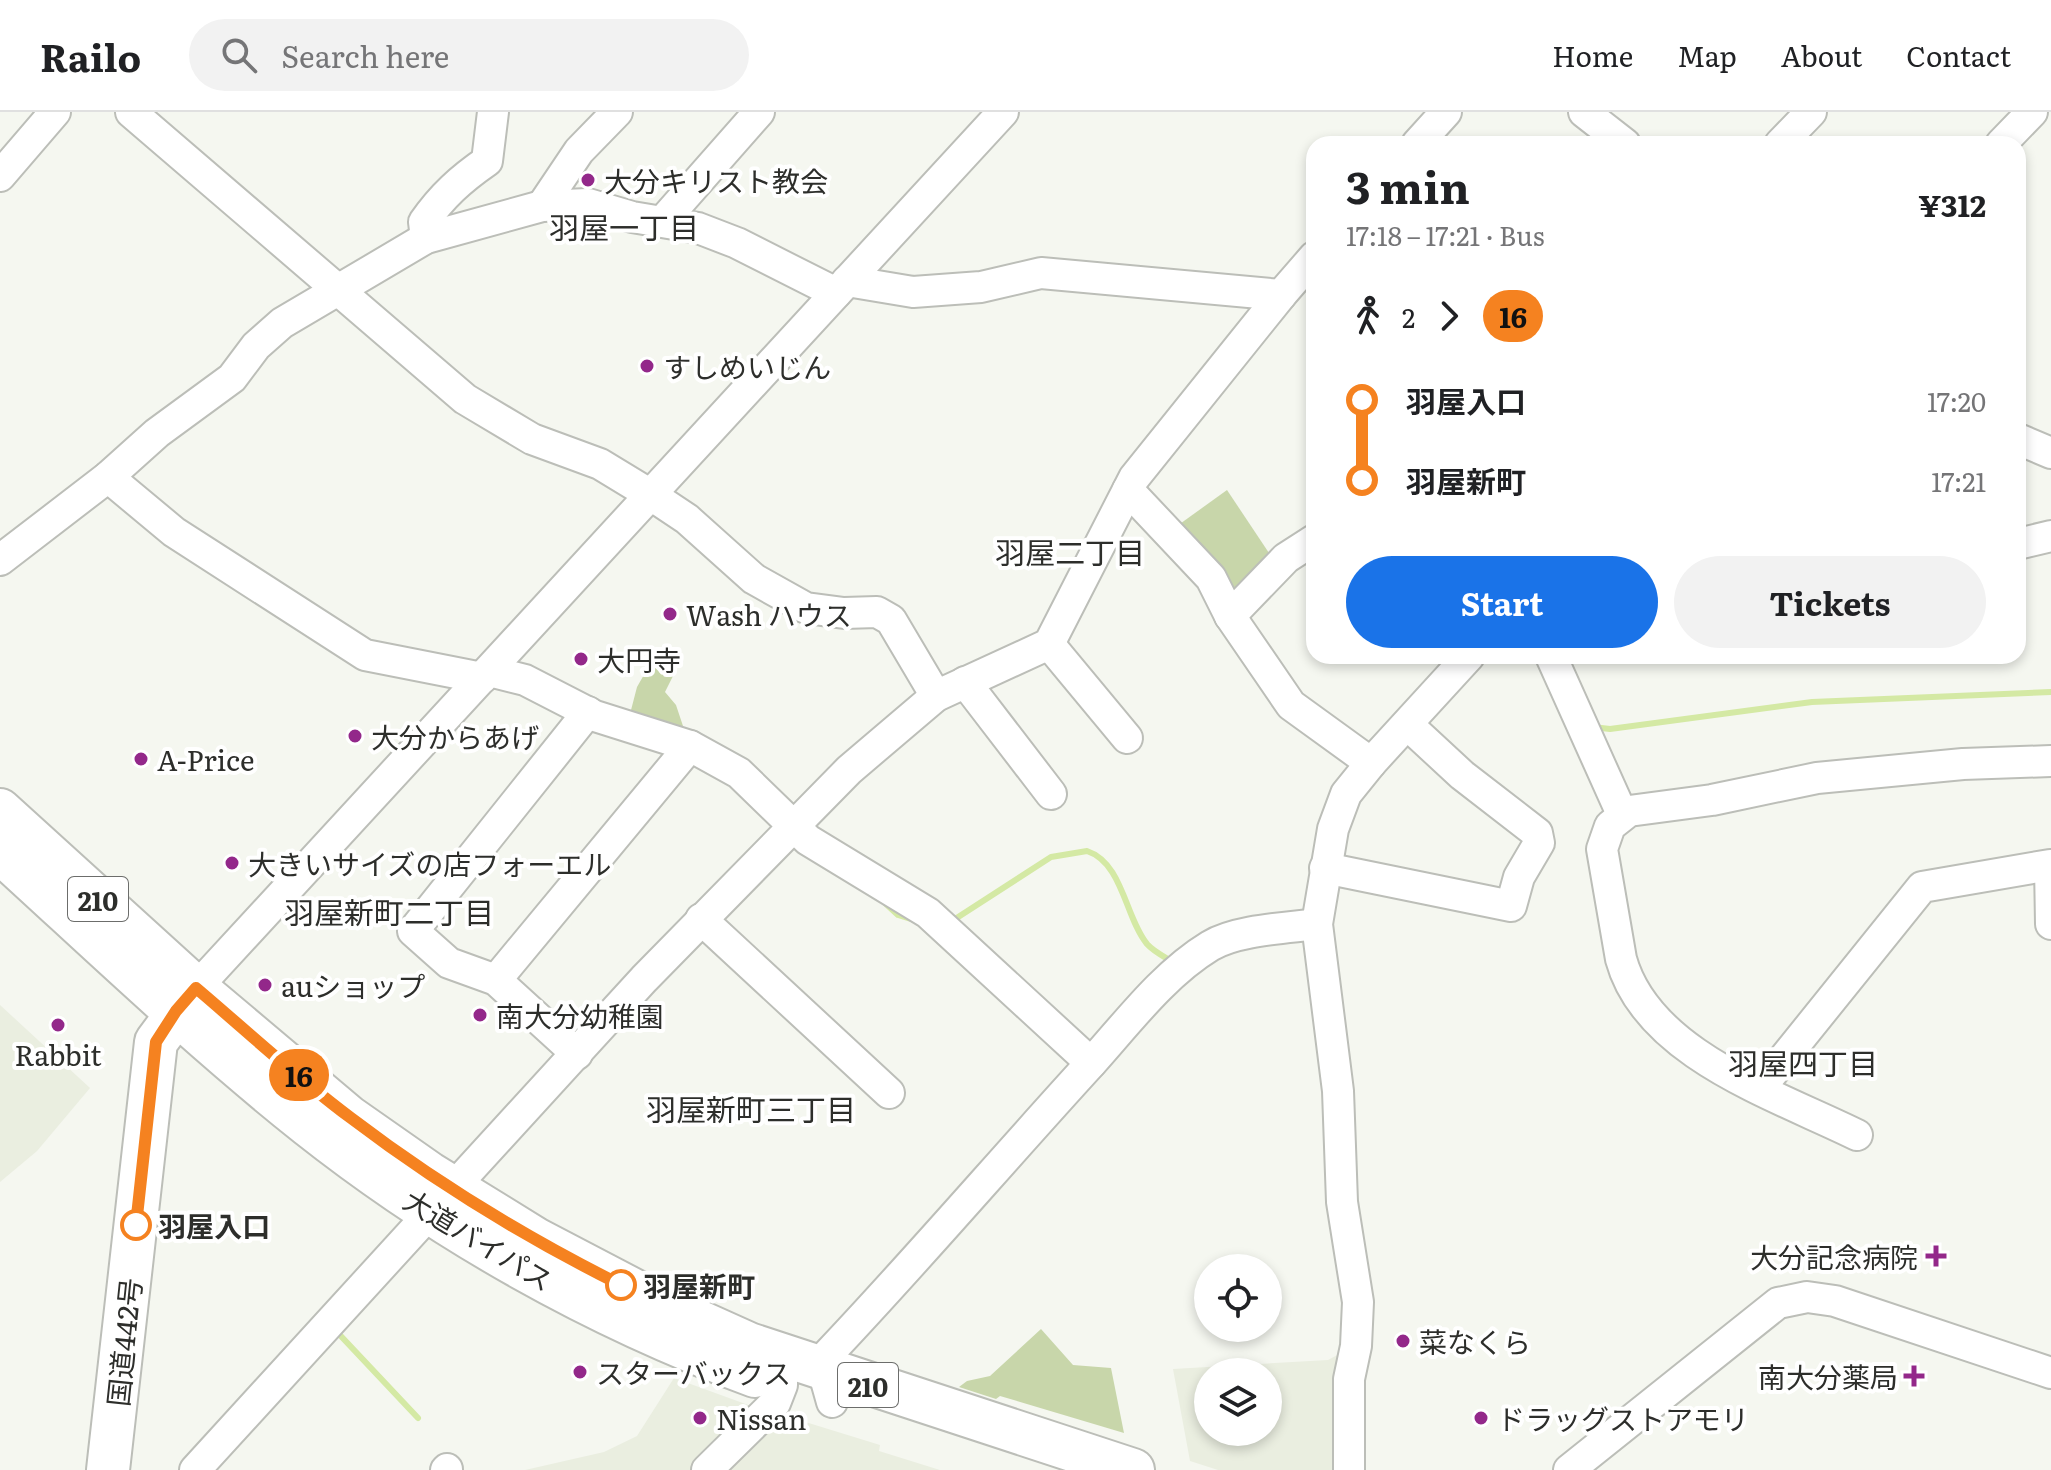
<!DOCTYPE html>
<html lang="en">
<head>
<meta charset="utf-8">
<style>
  body { margin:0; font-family:Literata,"Noto Sans JP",serif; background:#f2f2f2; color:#202124; height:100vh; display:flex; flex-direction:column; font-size:30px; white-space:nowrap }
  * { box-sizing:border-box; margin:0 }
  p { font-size:26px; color:#757577 }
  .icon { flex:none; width:44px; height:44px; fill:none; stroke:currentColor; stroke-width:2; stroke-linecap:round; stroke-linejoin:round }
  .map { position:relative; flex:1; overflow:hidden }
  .side { position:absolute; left:1306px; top:24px; width:720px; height:528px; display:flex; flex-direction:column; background:#fff; border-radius:24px; box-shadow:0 4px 12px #0003 }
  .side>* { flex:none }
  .badge { padding:0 16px; border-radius:26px; font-size:28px; line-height:52px }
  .buttons { position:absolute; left:1194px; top:1142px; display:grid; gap:16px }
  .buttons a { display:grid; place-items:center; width:88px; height:88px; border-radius:50%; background:#fff; box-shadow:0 4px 12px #0003; font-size:40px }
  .map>.badge { position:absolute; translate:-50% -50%; box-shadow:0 0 0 4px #fff }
  .legs { display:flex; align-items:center; gap:12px; height:88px; padding:0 40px; font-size:26px }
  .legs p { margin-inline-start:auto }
  .overview { display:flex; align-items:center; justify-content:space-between; height:136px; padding:0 40px }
  h1 { font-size:44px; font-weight:700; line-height:60px }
  .action { display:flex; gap:16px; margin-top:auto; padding:16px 40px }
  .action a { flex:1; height:92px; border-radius:48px; background:#1a73e8; color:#fff; font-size:32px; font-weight:700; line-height:92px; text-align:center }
  .action a+a { background:#f2f2f2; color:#202124 }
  ul { padding:0 40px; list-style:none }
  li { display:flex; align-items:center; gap:28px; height:80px; font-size:30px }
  li i { display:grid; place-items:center; width:12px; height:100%; margin:0 10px; background:currentColor }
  li i::after { content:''; width:20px; height:20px; margin:-10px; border:6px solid; border-radius:50%; background:#fff }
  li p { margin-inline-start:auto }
  li:first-child i { background:linear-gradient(#0000 50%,currentColor 0) }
  li:last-child i { background:linear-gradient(currentColor 50%,#0000 0) }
  header { display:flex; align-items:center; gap:48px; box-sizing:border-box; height:112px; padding:0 40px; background:#fff; border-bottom:2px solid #e0e0e0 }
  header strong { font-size:38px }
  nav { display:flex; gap:44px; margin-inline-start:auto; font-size:28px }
  .search { width:560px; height:72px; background:#f2f2f2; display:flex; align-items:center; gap:20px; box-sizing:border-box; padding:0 28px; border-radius:44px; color:#757577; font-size:30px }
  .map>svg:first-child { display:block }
  .built { fill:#eaeee0; fill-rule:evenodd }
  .green { fill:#c8d6aa }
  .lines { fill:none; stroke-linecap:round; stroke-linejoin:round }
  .stream { stroke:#d4e9a4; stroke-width:6 }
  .minor-casing { stroke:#bcbeb8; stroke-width:34 }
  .highway-casing { stroke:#bcbeb8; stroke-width:46 }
  .minor { stroke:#fff; stroke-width:30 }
  .highway { stroke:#fff; stroke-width:42 }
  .line-1-casing { stroke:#fff; stroke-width:18 }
  .line-1 { stroke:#f58220; stroke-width:12 }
  .poi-dot { fill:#93288a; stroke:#fff; stroke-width:3 }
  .stop-1-dot { fill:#fff; stroke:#f58220; stroke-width:4 }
  .labels { text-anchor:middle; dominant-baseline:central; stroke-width:8; stroke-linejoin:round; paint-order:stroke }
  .shield { fill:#fff; stroke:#6c6d6b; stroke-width:2 }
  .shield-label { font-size:26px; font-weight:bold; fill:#2d2e2b }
  .poi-label { font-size:28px; fill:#2d2e2b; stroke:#fff; text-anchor:start }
  .stop-label { font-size:28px; font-weight:bold; fill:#2d2e2b; stroke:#fff; text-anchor:start }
  .street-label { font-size:28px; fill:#2d2e2b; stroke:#fff }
  .neighbourhood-label { font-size:30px; fill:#2d2e2b; stroke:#fff }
</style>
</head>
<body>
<header>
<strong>Railo</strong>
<div class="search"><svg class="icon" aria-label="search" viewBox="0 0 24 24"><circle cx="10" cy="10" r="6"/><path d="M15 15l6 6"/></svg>Search here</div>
<nav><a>Home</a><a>Map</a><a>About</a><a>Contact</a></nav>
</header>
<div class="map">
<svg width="2051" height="1358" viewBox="0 0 2051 1358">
  <rect width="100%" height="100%" fill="#f5f7f0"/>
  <!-- built -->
  <g class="built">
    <path d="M 0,893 L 90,976 L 37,1039 L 0,1070 Z"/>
    <path d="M 1341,1241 L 1340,1358 L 1218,1358 L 1190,1349 L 1173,1257 L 1328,1248 ZM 1208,1260 L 1268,1260 L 1268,1320 L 1208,1320 Z"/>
    <path d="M 674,1266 L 762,1298 L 701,1358 L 525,1358 L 604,1340 L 637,1324 Z"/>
    <path d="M 773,1300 L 880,1333 L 879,1339 L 940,1358 L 712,1358 Z"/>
  </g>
  <!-- green -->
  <g class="green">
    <path d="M 1227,378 L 1273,447 L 1233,495 L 1177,414 Z"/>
    <path d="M 657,540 L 678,554 L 665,580 L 676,593 L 684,617 L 630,602 L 637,575 Z"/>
    <path d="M 1041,1217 L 1073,1253 L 1111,1256 L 1124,1321 L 1000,1284 L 996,1287 L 959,1275 L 967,1269 L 990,1264 Z"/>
  </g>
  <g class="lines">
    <!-- stream -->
    <g class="stream">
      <path d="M 1593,615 L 1610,617 L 1812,590 L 2051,580"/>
      <path d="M 886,792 L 898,803 L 914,808"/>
      <path d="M 952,809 L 1051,745 L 1087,739 C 1123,751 1125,805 1147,832 C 1154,840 1165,845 1173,850"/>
      <path d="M 338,1221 L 418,1306"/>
    </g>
    <!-- minor casing -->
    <g class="minor-casing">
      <g id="minor">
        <path d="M 131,0 L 465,287 L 532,327 L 600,352 L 651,383 L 687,407 L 754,467 L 806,496 L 844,501 L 877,500 L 891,508 L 936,584"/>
        <path d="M 1584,0 L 1625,32"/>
        <path d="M 1417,32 L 1446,0"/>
        <path d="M 1780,32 L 1811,0"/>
        <path d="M 2001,32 L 2032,0"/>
        <path d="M 0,64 L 55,0"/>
        <path d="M 542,94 L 579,39 L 617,0"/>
        <path d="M 663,109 L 759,0"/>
        <path d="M 426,126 L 424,110 C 442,84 461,67 487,49 L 493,0"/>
        <path d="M 847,169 L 913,180 L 981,175 L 1041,161 L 1281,183 L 1314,145"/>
        <path d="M 2018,327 L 2051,341"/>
        <path d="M 108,365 L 174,420 L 365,543 L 482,566"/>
        <path d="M 1128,378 L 1211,466 L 1230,504 L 1291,593 L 1371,651 L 1346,682 L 1333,717 L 1317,812 L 1338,979 L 1342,1090 L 1358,1190 L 1356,1234 L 1349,1267 L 1349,1358"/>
        <path d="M 2018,432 L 2051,424"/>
        <path d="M 0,448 L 108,365 L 157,321 L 232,266 L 256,234 L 282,211 L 426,126 L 542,94 L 588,92 L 632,105 L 698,116 L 737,131 L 836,181"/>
        <path d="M 1230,504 L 1286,446 L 1314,428"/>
        <path d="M 1049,532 L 1127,626"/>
        <path d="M 1551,544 L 1622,702"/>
        <path d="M 489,559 L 525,568 L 595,604 L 690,634 L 739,661 L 808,728 L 928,801 L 1091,951"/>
        <path d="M 965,570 L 1051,682"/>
        <path d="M 1371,651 L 1469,544"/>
        <path d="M 1325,756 L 1511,794 L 1519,765 L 1539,731 L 1537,721 L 1462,663 L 1408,613"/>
        <path d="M 701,807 L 889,981"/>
        <path d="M 496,868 L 690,634"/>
        <path d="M 196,876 L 1003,0"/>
        <path d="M 577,942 L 496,868 L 449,851 L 413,819 L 588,600"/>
        <path d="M 1761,975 L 1922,775 L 2050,753 L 2051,812"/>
        <path d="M 1857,1023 C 1776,983 1647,942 1621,847 L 1602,737 L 1610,714 L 1629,699 L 1712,688 L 1817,666 L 1963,652 L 2051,649"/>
        <path d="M 832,1290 L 823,1258 L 828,1242 C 919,1146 1004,1046 1093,949 C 1128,910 1164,862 1210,834 C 1236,818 1287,816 1317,812"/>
        <path d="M 195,1358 L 644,867 L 849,658 L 936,584 L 1049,532 L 1134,366 L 1281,183"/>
        <path d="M 446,1358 L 447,1357"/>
        <path d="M 707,1358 L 775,1291 L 782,1273 L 782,1244"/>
        <path d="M 1569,1358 L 1778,1191 L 1807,1185 L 1835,1189 L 2051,1261"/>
      </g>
    </g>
    <!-- highway casing -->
    <g class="highway-casing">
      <g id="highway">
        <path d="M 0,698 L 196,876 L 349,1005 L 429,1061 L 536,1127 L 660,1192 L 749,1232 L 1133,1358"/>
        <path d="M 0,740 C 101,832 201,928 308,1013 C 442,1119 595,1205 755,1264"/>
        <path d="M 108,1358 L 156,930 L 193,880"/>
      </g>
    </g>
    <!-- minor -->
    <use href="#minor" class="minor"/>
    <!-- highway -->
    <use href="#highway" class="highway"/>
  </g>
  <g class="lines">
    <!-- line-1 casing -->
    <g class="line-1-casing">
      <path id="line-1" d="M 136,1113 L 156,930 L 176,899 L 196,876 C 248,920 297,966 351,1006 C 435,1070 527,1126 621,1173"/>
    </g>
    <!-- line-1 -->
    <use href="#line-1" class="line-1"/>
  </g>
  <!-- markers -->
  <g class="poi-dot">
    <circle cx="588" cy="68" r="8"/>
    <circle cx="647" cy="254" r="8"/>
    <circle cx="670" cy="502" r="8"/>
    <circle cx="581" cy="547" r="8"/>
    <circle cx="355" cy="624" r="8"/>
    <circle cx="141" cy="647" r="8"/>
    <circle cx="232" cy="751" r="8"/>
    <circle cx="265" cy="873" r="8"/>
    <circle cx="480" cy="903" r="8"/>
    <circle cx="58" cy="913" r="8"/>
    <path d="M1932 1132h8v8h8v8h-8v8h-8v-8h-8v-8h8z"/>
    <circle cx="1403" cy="1229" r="8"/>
    <circle cx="580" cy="1260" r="8"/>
    <path d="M1910 1252h8v8h8v8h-8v8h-8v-8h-8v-8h8z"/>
    <circle cx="700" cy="1306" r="8"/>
    <circle cx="1481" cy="1306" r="8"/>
  </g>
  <g class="stop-1-dot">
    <circle cx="136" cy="1113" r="14"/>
    <circle cx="621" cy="1173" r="14"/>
  </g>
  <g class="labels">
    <!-- shield labels -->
    <g class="shield">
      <rect x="68" y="765" width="60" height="44" rx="6"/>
      <rect x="838" y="1251" width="60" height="44" rx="6"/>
    </g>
    <g class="shield-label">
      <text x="98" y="787">210</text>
      <text x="868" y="1273">210</text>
    </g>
    <!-- poi labels -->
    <g class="poi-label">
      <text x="604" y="68">大分キリスト教会</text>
      <text x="663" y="254">すしめいじん</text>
      <text x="686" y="502">Wash ハウス</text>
      <text x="597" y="547">大円寺</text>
      <text x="371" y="624">大分からあげ</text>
      <text x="157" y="647">A-Price</text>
      <text x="248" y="751">大きいサイズの店フォーエル</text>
      <text x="281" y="873">auショップ</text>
      <text x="496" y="903">南大分幼稚園</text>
      <text x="58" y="942" text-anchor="middle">Rabbit</text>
      <text x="1918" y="1144" text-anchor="end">大分記念病院</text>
      <text x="1419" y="1229">菜なくら</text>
      <text x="596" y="1260">スターバックス</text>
      <text x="1898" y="1264" text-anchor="end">南大分薬局</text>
      <text x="716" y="1306">Nissan</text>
      <text x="1497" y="1306">ドラッグストアモリ</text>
    </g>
    <!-- stop labels -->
    <g class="stop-label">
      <text x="158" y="1113">羽屋入口</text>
      <text x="643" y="1173">羽屋新町</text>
    </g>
    <!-- street labels -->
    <g class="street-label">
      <text transform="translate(479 1127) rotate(31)">大道バイパス</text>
      <text transform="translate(123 1230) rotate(-84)">国道442号</text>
    </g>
    <!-- neighbourhood labels -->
    <g class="neighbourhood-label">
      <text x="624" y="114">羽屋一丁目</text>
      <text x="1070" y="439">羽屋二丁目</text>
      <text x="389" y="799">羽屋新町二丁目</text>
      <text x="1803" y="950">羽屋四丁目</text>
      <text x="751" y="996">羽屋新町三丁目</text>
    </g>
  </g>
</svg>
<div class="buttons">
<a><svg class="icon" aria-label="locate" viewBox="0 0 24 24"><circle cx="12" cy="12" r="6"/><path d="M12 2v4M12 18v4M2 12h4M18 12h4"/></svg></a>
<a><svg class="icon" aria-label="layers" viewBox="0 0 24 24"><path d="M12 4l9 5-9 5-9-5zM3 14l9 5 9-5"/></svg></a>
</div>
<b class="badge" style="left:299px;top:963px;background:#f58220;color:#111">16</b>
<section class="side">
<div class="overview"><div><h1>3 min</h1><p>17:18 – 17:21 · Bus</p></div><b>¥312</b></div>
<div class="legs"><svg class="icon" aria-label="walk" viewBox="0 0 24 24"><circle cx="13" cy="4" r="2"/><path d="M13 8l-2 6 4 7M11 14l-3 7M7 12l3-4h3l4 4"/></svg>2<svg class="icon" aria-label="forward" viewBox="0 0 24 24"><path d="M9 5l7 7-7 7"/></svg><b class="badge" style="background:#f58220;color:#111">16</b></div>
<ul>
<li><i style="color:#f58220"></i><b>羽屋入口</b><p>17:20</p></li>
<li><i style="color:#f58220"></i><b>羽屋新町</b><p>17:21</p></li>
</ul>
<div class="action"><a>Start</a><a>Tickets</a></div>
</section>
</div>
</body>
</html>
